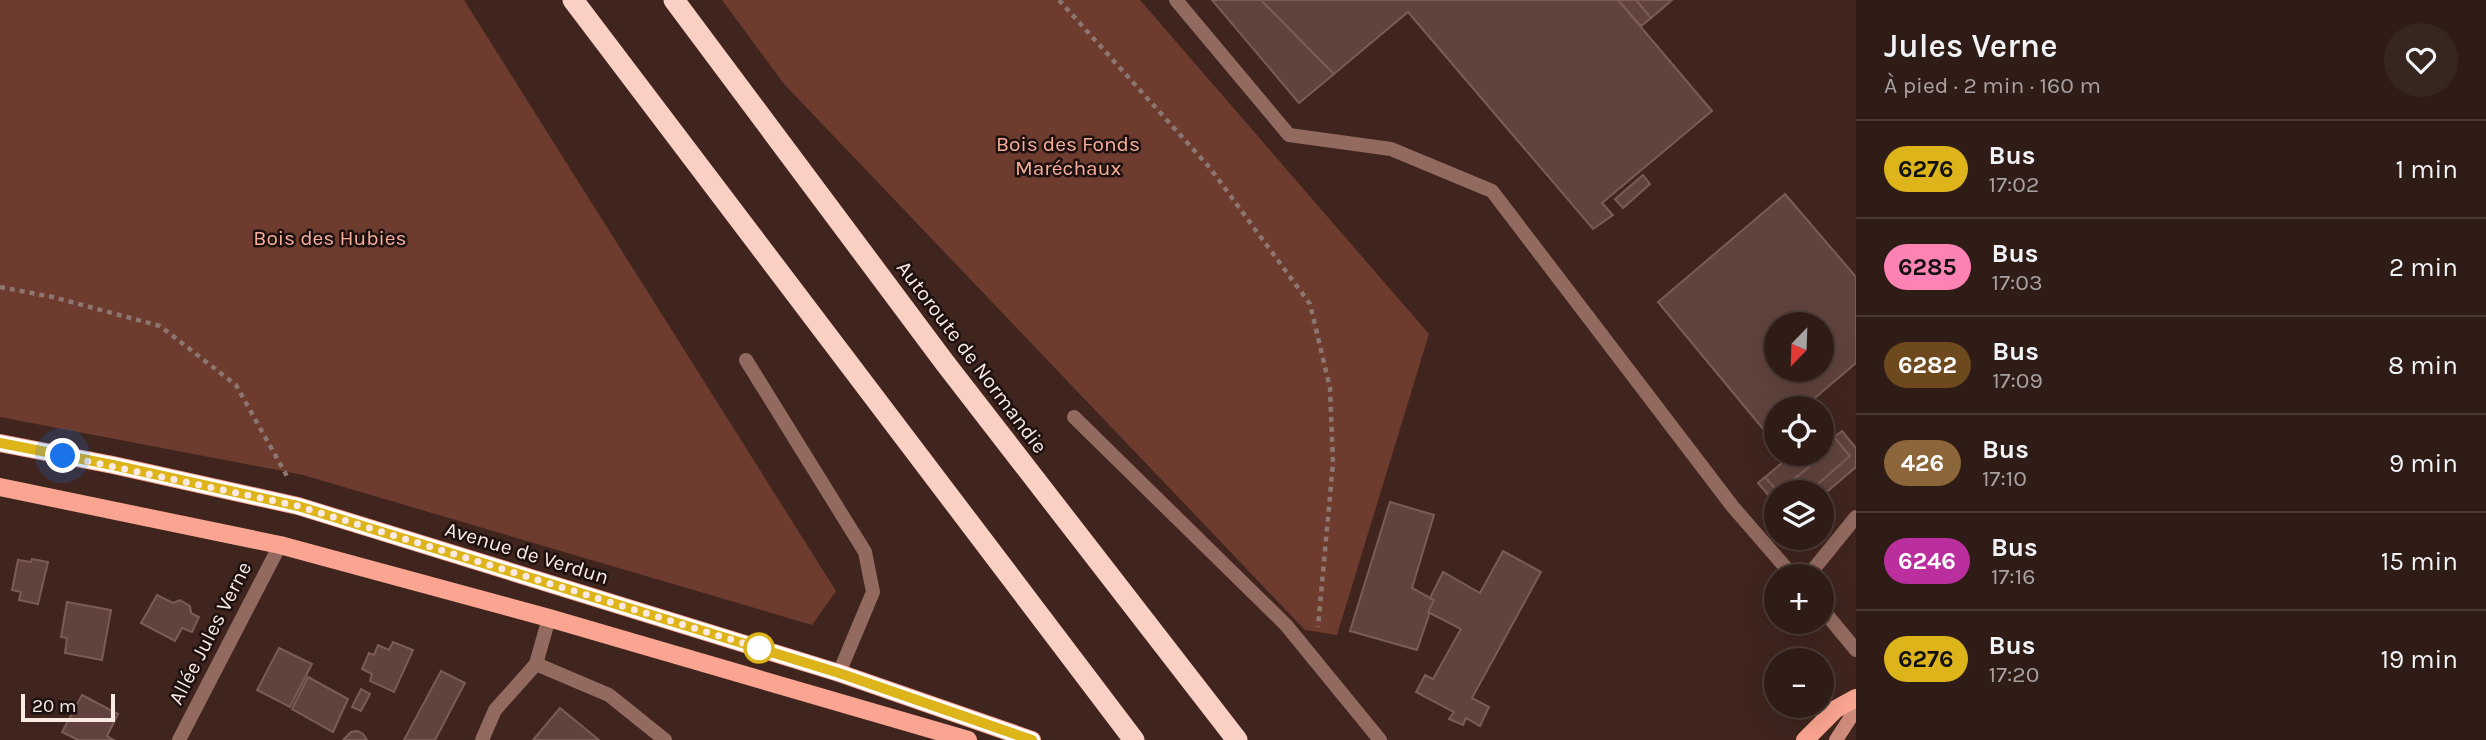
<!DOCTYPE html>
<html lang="fr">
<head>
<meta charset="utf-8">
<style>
  body { margin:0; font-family:Karla,sans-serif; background:#37251f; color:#f1f3f6; height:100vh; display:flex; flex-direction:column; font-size:26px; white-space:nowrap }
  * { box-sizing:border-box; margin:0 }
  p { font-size:23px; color:#a7a1a1 }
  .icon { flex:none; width:38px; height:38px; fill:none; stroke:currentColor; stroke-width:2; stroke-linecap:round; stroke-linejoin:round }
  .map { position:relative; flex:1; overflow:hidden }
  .panel { display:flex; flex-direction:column; background:#2f1c16; width:630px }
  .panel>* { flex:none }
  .badge { padding:0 14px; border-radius:23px; font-size:24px; line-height:46px }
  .needle { width:46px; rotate:203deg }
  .controls { position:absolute; left:1764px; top:312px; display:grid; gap:14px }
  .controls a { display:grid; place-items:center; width:70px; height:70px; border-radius:50%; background:#2f1c16; box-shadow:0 7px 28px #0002,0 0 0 2px #4a3a35; font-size:35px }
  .scale { position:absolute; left:21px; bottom:18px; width:94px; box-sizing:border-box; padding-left:7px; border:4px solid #fbe9e4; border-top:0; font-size:19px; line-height:24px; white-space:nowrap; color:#fbe9e4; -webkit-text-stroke:5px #1d110f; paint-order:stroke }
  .you { position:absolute; width:35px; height:35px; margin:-18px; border:5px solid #fff; border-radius:50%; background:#1a73e8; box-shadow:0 0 0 10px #1a73e833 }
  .map>.badge { position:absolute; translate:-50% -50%; box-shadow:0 0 0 4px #fff }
  .round { display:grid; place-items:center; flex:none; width:74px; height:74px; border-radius:37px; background:#37251f }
  .overview { display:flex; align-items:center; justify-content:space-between; height:119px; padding:0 28px }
  h1 { font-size:33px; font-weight:600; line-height:52px }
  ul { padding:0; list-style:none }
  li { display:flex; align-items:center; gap:21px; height:98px; padding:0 28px; border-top:2px solid #4a3a35 }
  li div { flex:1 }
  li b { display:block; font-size:26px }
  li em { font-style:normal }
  li .badge { min-width:77px; font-weight:700; text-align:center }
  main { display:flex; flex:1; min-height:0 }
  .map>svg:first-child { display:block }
  .green { fill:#6e3b2f }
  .building { fill:#60433c; stroke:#7b5c55; stroke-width:2; fill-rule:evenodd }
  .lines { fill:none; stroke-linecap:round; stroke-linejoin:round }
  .path { stroke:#8d7670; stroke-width:4.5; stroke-dasharray:5 5; stroke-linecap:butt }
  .lane { stroke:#936a60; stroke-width:14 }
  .street { stroke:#936a60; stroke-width:14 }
  .secondary { stroke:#cd8b7c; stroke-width:14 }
  .primary { stroke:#faa591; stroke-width:18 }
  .highway { stroke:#fad0c5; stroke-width:21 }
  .line-casing { stroke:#fff; stroke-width:16 }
  .line { stroke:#deb41b; stroke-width:10 }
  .walk { stroke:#fbe9e4; stroke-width:7; stroke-dasharray:0 12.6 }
  .stop-dot { fill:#fff; stroke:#deb41b; stroke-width:3.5 }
  .labels { text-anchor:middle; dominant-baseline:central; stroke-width:5; stroke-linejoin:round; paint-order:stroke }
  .park-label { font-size:21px; fill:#f9ae9c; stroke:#1d110f }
  .street-label { font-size:21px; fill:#fbe9e4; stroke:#1d110f }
</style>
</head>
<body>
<main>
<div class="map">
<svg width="1856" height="740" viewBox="0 0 1856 740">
  <rect width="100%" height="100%" fill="#3f251e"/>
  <!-- green -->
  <g class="green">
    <path d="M 0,0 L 464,0 L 836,591 L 812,625 L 303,475 L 0,417 Z"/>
    <path d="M 722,0 L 1140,0 L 1429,334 L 1337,635 L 1305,630 L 784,84 Z"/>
  </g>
  <!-- building -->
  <g class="building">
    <path d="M 1212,0 L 1261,0 L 1334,74 L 1299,103 Z"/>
    <path d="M 1261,0 L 1618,0 L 1712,111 L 1602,203 L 1613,215 L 1593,229 L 1408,12 L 1334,74 Z"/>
    <path d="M 1618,0 L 1636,0 L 1651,18 L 1641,26 Z"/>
    <path d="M 1636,0 L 1672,0 L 1651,18 Z"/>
    <path d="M 1643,175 L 1650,184 L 1623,208 L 1615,199 Z"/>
    <path d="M 1785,194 L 1856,277 L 1856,363 L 1803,408 L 1776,408 L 1776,430 L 1769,436 L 1658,302 ZM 1776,324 L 1822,324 L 1822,369 L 1776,369 Z"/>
    <path d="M 1825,426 L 1850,456 L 1809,492 L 1780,492 L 1829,450 L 1822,442 L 1822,429 Z"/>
    <path d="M 1842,431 L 1856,448 L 1856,467 L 1822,496 L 1822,492 L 1809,492 L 1850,456 L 1834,437 Z"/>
    <path d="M 1822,442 L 1829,450 L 1778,492 L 1765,477 L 1794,453 L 1822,453 Z"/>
    <path d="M 1765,477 L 1778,492 L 1776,504 L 1758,483 Z"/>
    <path d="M 1390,502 L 1434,515 L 1412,588 L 1434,600 L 1417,650 L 1350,631 Z"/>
    <path d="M 1503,551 L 1541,572 L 1472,698 L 1489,707 L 1480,726 L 1466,718 L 1463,725 L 1449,719 L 1454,712 L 1416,692 L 1425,675 L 1433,679 L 1461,629 L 1428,612 L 1434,600 L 1430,598 L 1443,572 L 1480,593 Z"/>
    <path d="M 32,559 L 48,562 L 38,604 L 19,600 L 21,592 L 12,590 L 18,560 L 31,562 Z"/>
    <path d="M 157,595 L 173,603 L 180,600 L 190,606 L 191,613 L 199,617 L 192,632 L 182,628 L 175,641 L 141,623 Z"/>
    <path d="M 67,602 L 111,610 L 102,660 L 65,653 L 67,638 L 61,637 Z"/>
    <path d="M 393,642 L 413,650 L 394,692 L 370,681 L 372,674 L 362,669 L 369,653 L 374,655 L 378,645 L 389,650 Z"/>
    <path d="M 279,648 L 312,664 L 290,707 L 257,690 Z"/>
    <path d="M 441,671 L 465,683 L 435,740 L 404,740 Z"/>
    <path d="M 308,677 L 348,699 L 333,732 L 292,709 Z"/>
    <path d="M 361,689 L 370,694 L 361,711 L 352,707 Z"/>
    <path d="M 82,695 L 118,714 L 107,736 L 114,740 L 78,740 L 62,732 Z"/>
    <path d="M 560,708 L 599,740 L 533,740 Z"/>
    <path d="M 358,731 L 363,734 L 367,740 L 343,740 L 351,732 Z"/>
  </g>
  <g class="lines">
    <!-- path -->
    <g class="path">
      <path d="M 1059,0 L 1210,168 L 1310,304 L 1330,388 L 1333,463 L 1318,627"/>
      <path d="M 0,287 L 53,297 L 160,326 L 236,385 L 288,478"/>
    </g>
    <!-- lane -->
    <g class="lane">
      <path d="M 1176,0 L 1289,135 L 1391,149 L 1492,191 L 1733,507 L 1793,576"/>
      <path d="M 746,360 L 865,552 L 873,592 L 839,673"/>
      <path d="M 1074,417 L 1286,625 L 1380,740"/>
      <path d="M 1808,576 L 1856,517"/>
      <path d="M 1822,609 L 1856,650"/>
      <path d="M 536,664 L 609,695 L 665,740"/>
    </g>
    <!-- street -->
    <g class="street">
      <path d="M 179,740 L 280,545"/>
      <path d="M 482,740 L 495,710 L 536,664 L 549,618"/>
    </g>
    <!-- secondary -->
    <path class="secondary" d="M 1836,740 L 1856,709"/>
    <!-- primary -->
    <g class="primary">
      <path d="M 0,443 L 113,465 L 298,506 L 839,673 L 1032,740"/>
      <path d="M 0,487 L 280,545 L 549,618 L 968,740"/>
      <path d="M 1805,740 L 1836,709 L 1856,698"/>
    </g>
    <!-- highway -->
    <g class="highway">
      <path d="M 573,0 L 1134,740"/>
      <path d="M 674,0 L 945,363 L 1237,740"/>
    </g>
  </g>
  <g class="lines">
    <!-- line casing -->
    <g class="line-casing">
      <path id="line" d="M 0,443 L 113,465 L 298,506 L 839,673 L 1032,740"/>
    </g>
    <!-- line -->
    <use href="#line" class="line"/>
    <!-- walk -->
    <path class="walk" d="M 63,456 L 298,506 L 762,649 L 759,648"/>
  </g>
  <!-- markers -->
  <circle class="stop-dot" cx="759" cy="648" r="14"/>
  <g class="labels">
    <!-- park labels -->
    <g class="park-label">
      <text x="1068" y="144">Bois des Fonds<tspan x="1068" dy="24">Maréchaux</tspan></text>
      <text x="330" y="238">Bois des Hubies</text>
    </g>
    <!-- street labels -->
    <g class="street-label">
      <text transform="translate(972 357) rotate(53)">Autoroute de Normandie</text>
      <text transform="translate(527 553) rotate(17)">Avenue de Verdun</text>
      <text transform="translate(210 633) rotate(-63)">Allée Jules Verne</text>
    </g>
  </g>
</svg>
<div class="controls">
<a><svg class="needle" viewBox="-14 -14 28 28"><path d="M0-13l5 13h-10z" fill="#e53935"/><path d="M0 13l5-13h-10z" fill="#a7a1a1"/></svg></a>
<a><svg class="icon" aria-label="locate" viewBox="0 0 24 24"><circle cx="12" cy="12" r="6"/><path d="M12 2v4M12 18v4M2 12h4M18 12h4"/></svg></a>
<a><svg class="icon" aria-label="layers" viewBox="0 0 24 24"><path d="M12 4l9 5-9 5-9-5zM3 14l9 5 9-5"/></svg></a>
<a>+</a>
<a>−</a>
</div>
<div class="scale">20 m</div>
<div class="you" style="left:63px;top:456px"></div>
</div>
<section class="panel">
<div class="overview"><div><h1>Jules Verne</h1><p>À pied · 2 min · 160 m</p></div><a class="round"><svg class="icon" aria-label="heart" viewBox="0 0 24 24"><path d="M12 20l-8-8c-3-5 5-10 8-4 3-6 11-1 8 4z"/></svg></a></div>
<ul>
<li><span class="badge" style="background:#deb41b;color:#111">6276</span><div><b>Bus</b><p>17:02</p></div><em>1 min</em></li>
<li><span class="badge" style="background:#ff82b4;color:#111">6285</span><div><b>Bus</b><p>17:03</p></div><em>2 min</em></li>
<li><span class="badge" style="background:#6e491e;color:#fff">6282</span><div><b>Bus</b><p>17:09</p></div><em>8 min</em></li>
<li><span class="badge" style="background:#8d653a;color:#fff">426</span><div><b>Bus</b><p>17:10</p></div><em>9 min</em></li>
<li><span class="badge" style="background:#bb2e9e;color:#fff">6246</span><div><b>Bus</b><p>17:16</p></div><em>15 min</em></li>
<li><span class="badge" style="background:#deb41b;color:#111">6276</span><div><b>Bus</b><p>17:20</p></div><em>19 min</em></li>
</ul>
</section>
</main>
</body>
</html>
